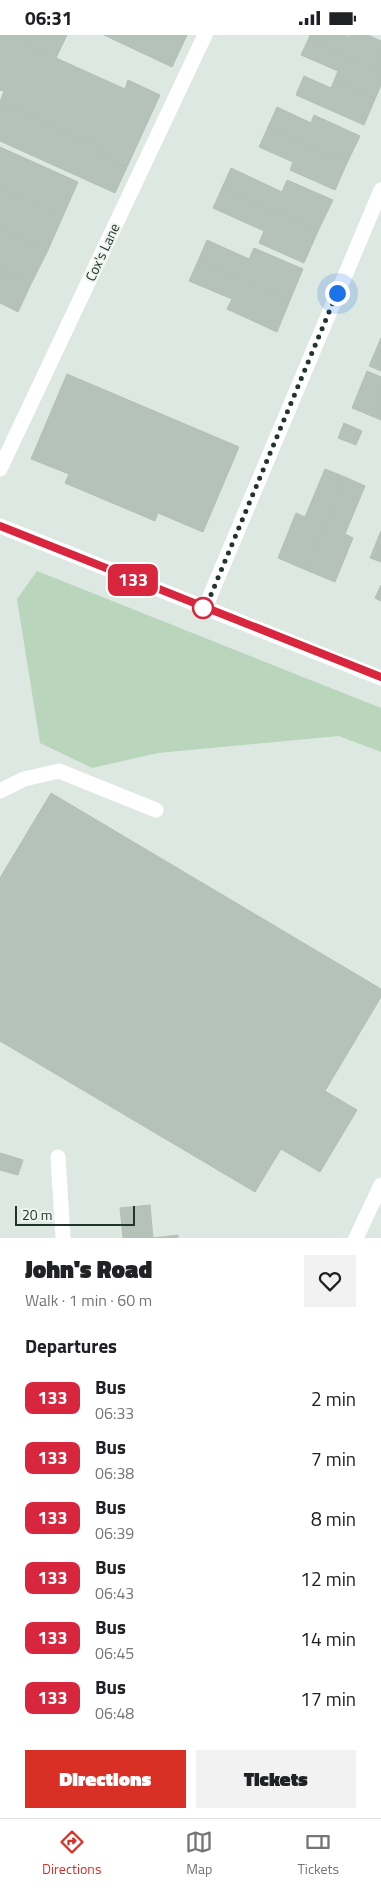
<!DOCTYPE html>
<html lang="en">
<head>
<meta charset="utf-8">
<style>
  body { margin:0; font-family:"Titillium Web",sans-serif; background:#f2f2f2; color:#202124; height:100vh; display:flex; flex-direction:column; font-size:19px; white-space:nowrap }
  * { box-sizing:border-box; margin:0 }
  p { font-size:16px; color:#757577 }
  .icon { flex:none; width:28px; height:28px; fill:none; stroke:currentColor; stroke-width:2; stroke-linecap:round; stroke-linejoin:round }
  .map { position:relative; height:1203px; overflow:hidden }
  .side { display:flex; flex-direction:column; background:#fff; flex:1 }
  .side>* { flex:none }
  .badge { padding:0 10px; border-radius:8px; font-size:18px; line-height:32px }
  .scale { position:absolute; left:15px; bottom:12px; width:120px; box-sizing:border-box; padding-left:5px; border:2px solid #22352c; border-top:0; font-size:14px; line-height:18px; white-space:nowrap; color:#22352c; -webkit-text-stroke:4px #eef5f0; paint-order:stroke }
  .you { position:absolute; width:25px; height:25px; margin:-12px; border:4px solid #fff; border-radius:50%; background:#1a73e8; box-shadow:0 0 0 8px #1a73e833 }
  .map>.badge { position:absolute; translate:-50% -50%; box-shadow:0 0 0 2px #fff }
  h2 { padding:0 25px; font-size:19px; line-height:45px }
  .round { display:grid; place-items:center; flex:none; width:52px; height:52px; border-radius:0px; background:#f2f2f2 }
  .summary { display:flex; align-items:center; justify-content:space-between; height:85px; padding:0 25px }
  h1 { font-size:24px; font-weight:800; line-height:38px }
  .cta { display:flex; gap:10px; margin-top:auto; padding:10px 25px }
  .cta a { flex:1; height:58px; border-radius:0px; background:#d93025; color:#fff; font-size:20px; font-weight:800; line-height:58px; text-align:center }
  .cta a+a { background:#f2f2f2; color:#202124 }
  ul { padding:0; list-style:none }
  li { display:flex; align-items:center; gap:15px; height:60px; padding:0 25px }
  li div { flex:1 }
  li b { display:block; font-size:19px }
  li em { font-style:normal }
  li .badge { min-width:55px; font-weight:700; text-align:center }
  .status { display:flex; justify-content:space-between; align-items:center; height:35px; padding:0 25px; background:#fff; direction:ltr }
  .status svg { height:14px; fill:currentColor }
  .dock { display:flex; justify-content:space-around; align-items:center; height:70px; border-top:1px solid #e0e0e0; background:#fff; font-size:14px; color:#757577 }
  .dock a { display:grid; justify-items:center; gap:2px }
  .dock .selected { color:#d93025 }
  .map>svg:first-child { display:block }
  .green { fill:#b9d6bc }
  .building { fill:#b4c2ba; stroke:#b2c0b7 }
  .lines { fill:none; stroke-linecap:round; stroke-linejoin:round }
  .lane { stroke:#fff; stroke-width:15 }
  .street { stroke:#fff; stroke-width:15 }
  .line-casing { stroke:#fff; stroke-width:11 }
  .line { stroke:#d7263d; stroke-width:8 }
  .walk { stroke:#22352c; stroke-width:5; stroke-dasharray:0 9 }
  .stop-dot { fill:#fff; stroke:#d7263d; stroke-width:2.5 }
  .labels { text-anchor:middle; dominant-baseline:central; stroke-width:4; stroke-linejoin:round; paint-order:stroke }
  .street-label { font-size:14px; fill:#22352c; stroke:#eef5f0 }
</style>
</head>
<body>
<div class="status"><b>06:31</b><svg viewBox="0 0 49 12"><path d="M0 12V9h3v3zM5 12V6h3v6zM10 12V3h3v9zM15 12V0h3v12zM26 1h20v11H26zM47 4h2v5h-2z"/></svg></div>
<div class="map">
<svg width="381" height="1203" viewBox="0 0 381 1203">
  <rect width="100%" height="100%" fill="#dee8e2"/>
  <!-- green -->
  <path class="green" d="M 37,536 L 381,673 L 381,717 L 339,701 L 158,718 L 92,733 L 40,708 L 17,564 Z"/>
  <!-- building -->
  <g class="building">
    <path d="M 0,0 L 5,0 L 125,54 L 128,45 L 160,60 L 127,132 L 98,119 L 101,113 L 0,67 L 4,56 L 0,55 Z"/>
    <path d="M 5,0 L 67,0 L 56,23 Z"/>
    <path d="M 104,0 L 187,0 L 172,32 Z"/>
    <path d="M 310,0 L 346,0 L 349,2 L 350,0 L 368,0 L 381,6 L 381,36 L 308,5 Z"/>
    <path d="M 308,5 L 381,36 L 381,50 L 375,64 L 334,46 L 338,36 L 301,20 Z"/>
    <path d="M 304,41 L 331,53 L 334,46 L 375,64 L 364,90 L 296,60 Z"/>
    <path d="M 0,67 L 101,113 L 98,119 L 127,132 L 115,158 L 0,106 Z"/>
    <path d="M 277,72 L 311,88 L 314,80 L 360,101 L 347,128 L 268,92 Z"/>
    <path d="M 268,92 L 347,128 L 335,155 L 290,135 L 293,127 L 259,112 Z"/>
    <path d="M 0,112 L 78,147 L 63,181 L 0,153 Z"/>
    <path d="M 231,133 L 282,157 L 287,145 L 333,165 L 318,196 L 222,153 Z"/>
    <path d="M 0,153 L 63,181 L 48,215 L 0,193 Z"/>
    <path d="M 222,153 L 318,196 L 304,228 L 259,208 L 264,196 L 213,173 Z"/>
    <path d="M 0,193 L 48,215 L 31,249 L 0,234 Z"/>
    <path d="M 207,205 L 249,224 L 254,213 L 303,234 L 290,265 L 198,226 Z"/>
    <path d="M 198,226 L 290,265 L 277,297 L 227,274 L 232,264 L 189,246 Z"/>
    <path d="M 0,234 L 31,249 L 18,277 L 0,268 Z"/>
    <path d="M 381,303 L 381,336 L 369,331 Z"/>
    <path d="M 367,336 L 381,342 L 381,385 L 352,373 Z"/>
    <path d="M 67,339 L 239,412 L 203,497 L 158,478 L 155,486 L 65,448 L 69,439 L 31,424 Z"/>
    <path d="M 344,388 L 362,396 L 356,410 L 338,403 Z"/>
    <path d="M 325,434 L 345,442 L 306,535 L 278,523 L 296,478 L 305,482 Z"/>
    <path d="M 345,442 L 365,451 L 345,499 L 353,503 L 335,547 L 306,535 Z"/>
    <path d="M 381,496 L 381,527 L 370,523 Z"/>
    <path d="M 381,550 L 381,566 L 375,563 Z"/>
    <path d="M 51,758 L 381,954 L 381,962 L 325,1056 L 357,1075 L 320,1137 L 281,1114 L 255,1157 L 0,1006 L 0,843 Z"/>
    <path d="M 0,1118 L 23,1125 L 18,1140 L 0,1135 Z"/>
    <path d="M 150,1170 L 153,1203 L 178,1200 L 178,1203 L 123,1203 L 120,1173 Z"/>
  </g>
  <g class="lines">
    <!-- lane -->
    <g class="lane">
      <path d="M 0,434 L 205,0"/>
      <path d="M 0,756 L 24,744 L 59,736 L 156,775"/>
    </g>
    <!-- street -->
    <g class="street">
      <path d="M 0,491 L 381,643"/>
      <path d="M 205,573 L 381,155"/>
      <path d="M 58,1122 L 63,1203"/>
      <path d="M 356,1203 L 381,1150"/>
    </g>
  </g>
  <g class="lines">
    <!-- line casing -->
    <g class="line-casing">
      <path id="line" d="M 0,491 L 381,642"/>
    </g>
    <!-- line -->
    <use href="#line" class="line"/>
    <!-- walk -->
    <path class="walk" d="M 203,573 L 205,574 L 337,258"/>
  </g>
  <!-- markers -->
  <circle class="stop-dot" cx="203" cy="573" r="10"/>
  <g class="labels">
    <!-- street labels -->
    <g class="street-label">
      <text transform="translate(102 217) rotate(-65)">Cox's Lane</text>
    </g>
  </g>
</svg>
<div class="scale">20 m</div>
<div class="you" style="left:337px;top:258px"></div>
<b class="badge" style="left:133px;top:545px;background:#d7263d;color:#fff">133</b>
</div>
<section class="side">
<div class="summary"><div><h1>John's Road</h1><p>Walk · 1 min · 60 m</p></div><a class="round"><svg class="icon" aria-label="heart" viewBox="0 0 24 24"><path d="M12 20l-8-8c-3-5 5-10 8-4 3-6 11-1 8 4z"/></svg></a></div>
<h2>Departures</h2>
<ul>
<li><span class="badge" style="background:#d7263d;color:#fff">133</span><div><b>Bus</b><p>06:33</p></div><em>2 min</em></li>
<li><span class="badge" style="background:#d7263d;color:#fff">133</span><div><b>Bus</b><p>06:38</p></div><em>7 min</em></li>
<li><span class="badge" style="background:#d7263d;color:#fff">133</span><div><b>Bus</b><p>06:39</p></div><em>8 min</em></li>
<li><span class="badge" style="background:#d7263d;color:#fff">133</span><div><b>Bus</b><p>06:43</p></div><em>12 min</em></li>
<li><span class="badge" style="background:#d7263d;color:#fff">133</span><div><b>Bus</b><p>06:45</p></div><em>14 min</em></li>
<li><span class="badge" style="background:#d7263d;color:#fff">133</span><div><b>Bus</b><p>06:48</p></div><em>17 min</em></li>
</ul>
<div class="cta"><a>Directions</a><a>Tickets</a></div>
</section>
<nav class="dock">
<a class="selected"><svg class="icon" aria-label="directions" viewBox="0 0 24 24"><path d="M12 3l9 9-9 9-9-9zM9 14v-3h6M13 9l2 2-2 2"/></svg>Directions</a>
<a><svg class="icon" aria-label="map" viewBox="0 0 24 24"><path d="M3 6l6-2 6 2 6-2v14l-6 2-6-2-6 2zM9 4v14M15 6v14"/></svg>Map</a>
<a><svg class="icon" aria-label="tickets" viewBox="0 0 24 24"><path d="M3 7h18v10H3zM15 7v10"/></svg>Tickets</a>
</nav>
</body>
</html>
